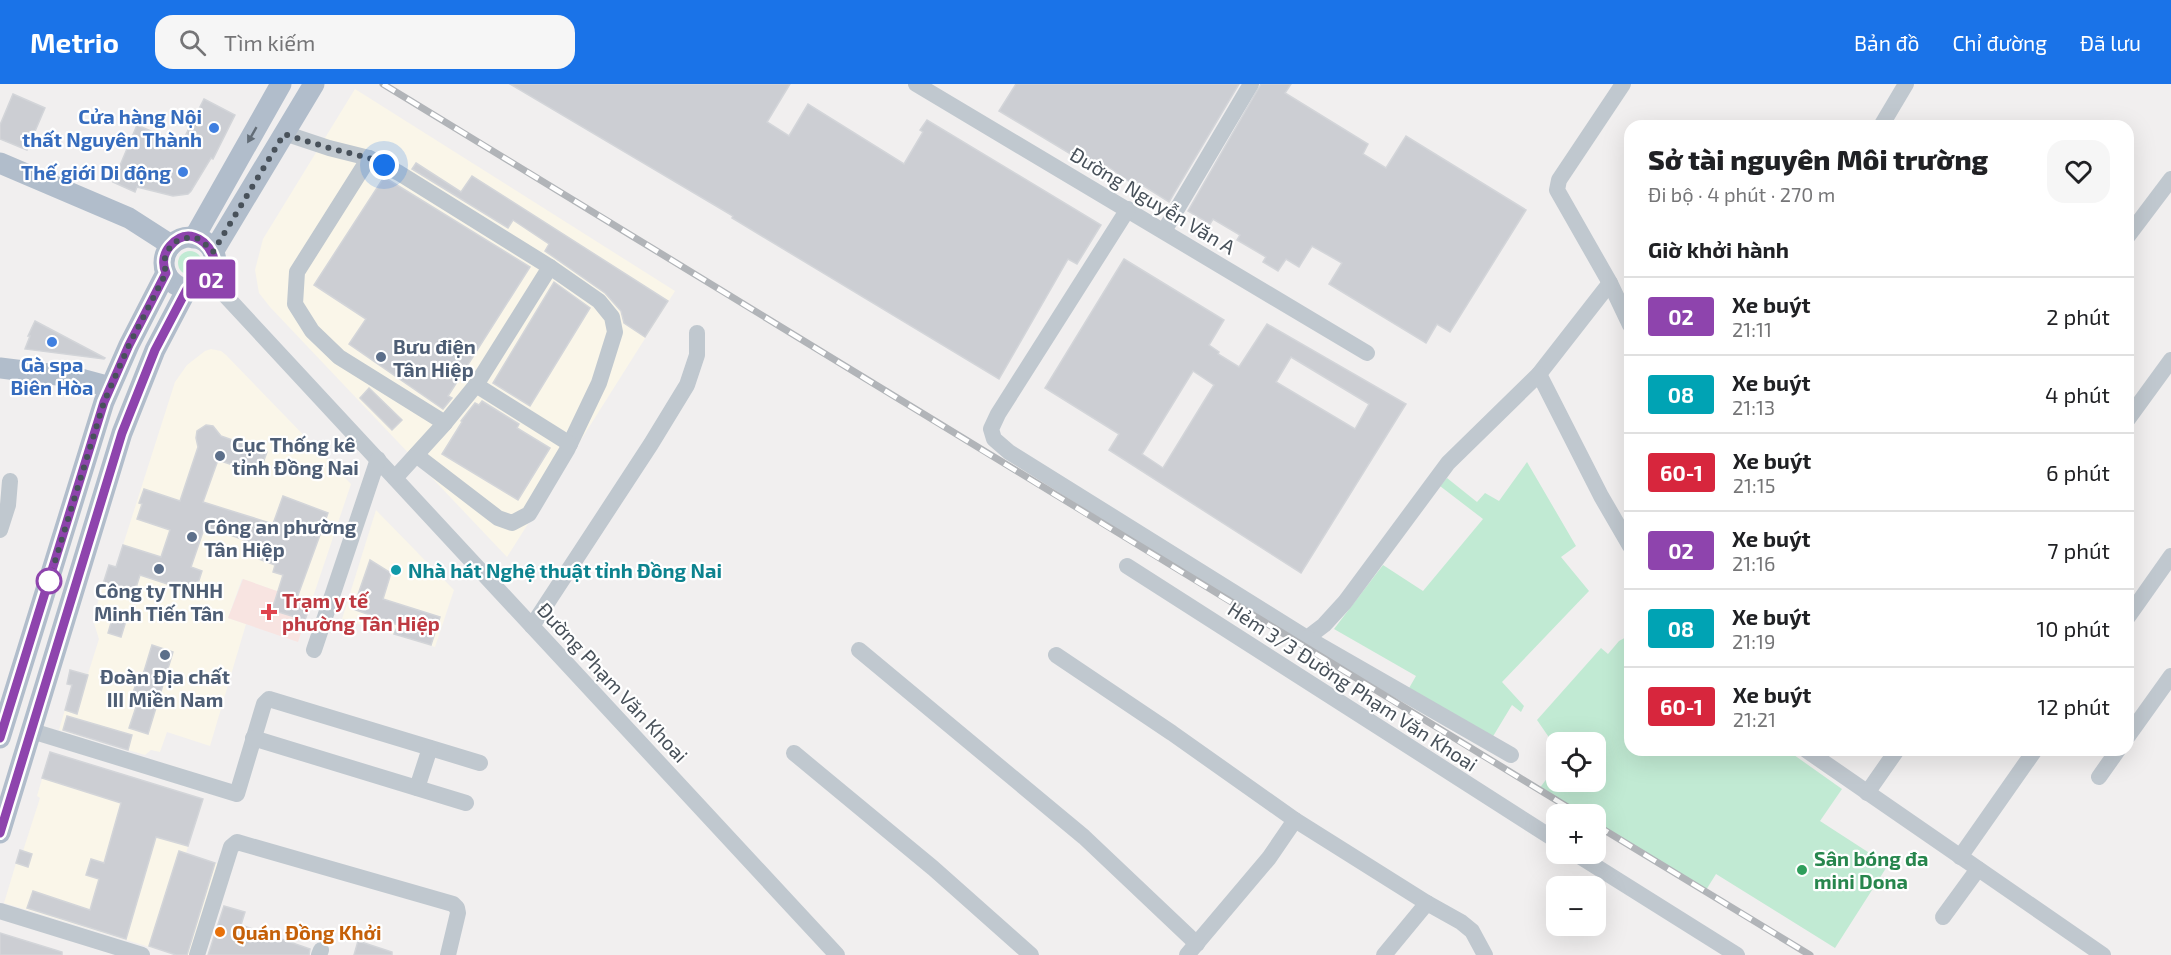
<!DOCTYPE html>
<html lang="vi">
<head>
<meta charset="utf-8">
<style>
  body { margin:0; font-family:"Exo 2",sans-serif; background:#f6f6f6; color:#202124; height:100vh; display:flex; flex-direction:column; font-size:22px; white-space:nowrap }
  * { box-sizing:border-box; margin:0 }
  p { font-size:20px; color:#757577 }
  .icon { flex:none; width:33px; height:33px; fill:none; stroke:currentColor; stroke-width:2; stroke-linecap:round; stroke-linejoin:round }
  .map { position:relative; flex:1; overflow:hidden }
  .details { position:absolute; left:1624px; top:36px; width:510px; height:636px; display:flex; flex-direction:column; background:#fff; border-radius:18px; box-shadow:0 6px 24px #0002 }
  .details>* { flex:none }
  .badge { padding:0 12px; border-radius:4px; font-size:21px; line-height:39px }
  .controls { position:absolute; left:1546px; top:648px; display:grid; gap:12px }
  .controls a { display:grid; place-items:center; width:60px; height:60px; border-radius:12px; background:#fff; box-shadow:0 6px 24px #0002; font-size:30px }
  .you { position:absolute; width:30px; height:30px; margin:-15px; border:4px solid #fff; border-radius:50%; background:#1a73e8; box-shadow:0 0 0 9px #1a73e833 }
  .map>.badge { position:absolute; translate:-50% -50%; box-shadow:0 0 0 3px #fff }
  h2 { padding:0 24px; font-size:22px; line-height:54px }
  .round { display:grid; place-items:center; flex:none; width:63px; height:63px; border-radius:18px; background:#f6f6f6 }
  .overview { display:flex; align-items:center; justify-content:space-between; height:102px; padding:0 24px }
  h1 { font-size:28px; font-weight:800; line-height:45px }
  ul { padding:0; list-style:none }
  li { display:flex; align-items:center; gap:18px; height:78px; padding:0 24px; border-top:2px solid #e0e0e0 }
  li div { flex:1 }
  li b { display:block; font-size:22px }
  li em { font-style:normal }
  li .badge { min-width:66px; font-weight:700; text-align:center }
  header { display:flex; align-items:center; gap:36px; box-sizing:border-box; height:84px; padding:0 30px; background:#1a73e8; color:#fff }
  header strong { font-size:28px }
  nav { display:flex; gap:33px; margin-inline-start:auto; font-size:21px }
  .search { width:420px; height:54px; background:#f6f6f6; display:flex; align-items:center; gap:15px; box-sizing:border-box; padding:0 21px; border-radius:18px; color:#757577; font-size:22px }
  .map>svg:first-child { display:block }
  .commercial { fill:#faf6e9 }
  .medical { fill:#f8e4e1 }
  .green { fill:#c1ead3 }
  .building { fill:#ccced3; stroke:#d3d5d9; stroke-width:1.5; fill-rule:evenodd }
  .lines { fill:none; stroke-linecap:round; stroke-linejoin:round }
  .minor { stroke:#c0c8cf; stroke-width:16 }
  .major { stroke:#b1bdcb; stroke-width:21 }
  .rail-casing { stroke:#b1b4b8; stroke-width:7 }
  .rail { stroke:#fff; stroke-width:4.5; stroke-dasharray:14; stroke-linecap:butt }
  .oneway { fill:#626c76 }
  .line-casing { stroke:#fff; stroke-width:14 }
  .line { stroke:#8e44ad; stroke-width:9 }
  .walk { stroke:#48515a; stroke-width:6; stroke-dasharray:0 10.8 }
  .shop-dot { fill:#3f7fe0; stroke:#fff; stroke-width:2 }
  .service-dot { fill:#5c6f8a; stroke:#fff; stroke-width:2 }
  .culture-dot { fill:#0f9aa8; stroke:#fff; stroke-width:2 }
  .stop-dot { fill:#fff; stroke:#8e44ad; stroke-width:3 }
  .health-dot { fill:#e0444e; stroke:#fff; stroke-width:2 }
  .leisure-dot { fill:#2e9e5b; stroke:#fff; stroke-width:2 }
  .food-dot { fill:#e8710a; stroke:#fff; stroke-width:2 }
  .labels { text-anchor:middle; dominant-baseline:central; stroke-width:4.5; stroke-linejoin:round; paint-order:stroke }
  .shop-label { font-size:20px; font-weight:bold; fill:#366cbe; stroke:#fff; text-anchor:end }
  .street-label { font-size:20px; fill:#48515a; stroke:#fff }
  .service-label { font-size:20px; font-weight:bold; fill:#4e5e75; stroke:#fff; text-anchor:start }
  .culture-label { font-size:20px; font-weight:bold; fill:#0d838f; stroke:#fff; text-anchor:start }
  .health-label { font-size:20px; font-weight:bold; fill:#be3a42; stroke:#fff; text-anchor:start }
  .leisure-label { font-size:20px; font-weight:bold; fill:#27864d; stroke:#fff; text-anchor:start }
  .food-label { font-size:20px; font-weight:bold; fill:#c56008; stroke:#fff; text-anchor:start }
</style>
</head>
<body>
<header>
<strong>Metrio</strong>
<div class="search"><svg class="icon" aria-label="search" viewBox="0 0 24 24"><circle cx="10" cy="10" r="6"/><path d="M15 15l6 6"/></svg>Tìm kiếm</div>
<nav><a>Bản đồ</a><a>Chỉ đường</a><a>Đã lưu</a></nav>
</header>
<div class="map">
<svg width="2171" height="871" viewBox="0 0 2171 871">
  <rect width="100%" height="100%" fill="#f1efef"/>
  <!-- commercial -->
  <g class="commercial">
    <path d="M 355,5 L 675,207 L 507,473 L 270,223 L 259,209 L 255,186 L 263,155 Z"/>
    <path d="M 211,265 L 221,267 L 226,271 L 351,400 L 311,519 L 242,495 L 228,534 L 246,540 L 210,662 L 167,648 L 160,668 L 151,666 L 145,671 L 59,646 L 72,602 L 67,600 L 70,586 L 88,590 L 99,555 L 93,536 L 103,500 L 134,510 L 140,491 L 195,509 L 202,487 L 123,461 L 175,298 L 187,281 L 205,267 Z"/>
    <path d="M 376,426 L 454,506 L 435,563 L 342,535 Z"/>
    <path d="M 50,668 L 203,715 L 186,769 L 218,780 L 190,871 L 176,871 L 4,819 L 20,766 L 23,767 L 40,714 L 37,712 Z"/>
  </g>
  <!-- medical -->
  <path class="medical" d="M 243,495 L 311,519 L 298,558 L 228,534 Z"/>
  <!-- green -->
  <g class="green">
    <circle cx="190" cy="179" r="12"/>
    <path d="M 1527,378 L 1576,462 L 1561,473 L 1589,507 L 1502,598 L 1524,622 L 1521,628 L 1512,621 L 1492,654 L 1408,606 L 1416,592 L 1334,545 L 1383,481 L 1423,507 L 1483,435 L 1440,402 L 1447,394 L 1477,418 L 1485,409 L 1499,417 Z"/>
    <path d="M 1630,551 L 1630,666 L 1787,666 L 1842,705 L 1820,737 L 1888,781 L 1835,864 L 1716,790 L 1706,806 L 1596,739 L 1596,730 L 1581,730 L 1539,705 L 1557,681 L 1557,698 L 1596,698 L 1596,658 L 1557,658 L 1557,665 L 1537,636 L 1601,564 L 1608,570 L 1619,557 Z"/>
  </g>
  <!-- building -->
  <g class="building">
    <path d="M 510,0 L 790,0 L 767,38 L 789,52 L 808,20 L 904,80 L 923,48 L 920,46 L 927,36 L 1101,141 L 1077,180 L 1068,175 L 999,295 L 732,134 L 733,132 Z"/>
    <path d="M 1016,0 L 1239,0 L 1169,118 L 1136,97 L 1134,101 L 1107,82 L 1102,89 L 999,27 Z"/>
    <path d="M 1261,0 L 1291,0 L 1285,9 L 1368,60 L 1363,70 L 1386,84 L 1406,52 L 1526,126 L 1450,248 L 1437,240 L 1426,259 L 1329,200 L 1342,179 L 1312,162 L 1299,183 L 1286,175 L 1278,187 L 1263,178 L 1266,173 L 1237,156 L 1240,151 L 1213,135 L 1210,140 L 1188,127 Z"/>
    <path d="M 13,10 L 45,24 L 27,66 L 0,55 L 0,41 Z"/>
    <path d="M 204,15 L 235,31 L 213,75 L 211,74 L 191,107 L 188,110 L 173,112 L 137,103 L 135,108 L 113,98 L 137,41 L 181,60 Z"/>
    <path d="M 416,79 L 461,108 L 472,92 L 668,217 L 645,253 L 624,239 L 621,227 L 605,209 L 545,167 L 549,160 L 513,136 L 508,144 L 412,85 Z"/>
    <path d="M 384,93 L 530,183 L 448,312 L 452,314 L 443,325 L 349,260 L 366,235 L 314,201 Z"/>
    <path d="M 1124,175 L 1224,236 L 1209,261 L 1219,268 L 1218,270 L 1239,283 L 1267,240 L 1406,320 L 1301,489 L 1109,366 L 1119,350 L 1045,304 ZM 1291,273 L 1369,320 L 1355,345 L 1276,298 ZM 1193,287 L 1214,301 L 1163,384 L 1142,370 Z"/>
    <path d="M 554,198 L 590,224 L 530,322 L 493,299 Z"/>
    <path d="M 35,237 L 105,274 L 104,275 L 25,265 L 30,252 L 28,252 Z"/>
    <path d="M 369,304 L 402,336 L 392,346 L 360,314 Z"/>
    <path d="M 482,317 L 519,340 L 517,344 L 550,364 L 518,416 L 442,370 L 462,338 L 461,337 L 475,319 L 479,321 Z"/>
    <path d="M 206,341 L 213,342 L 221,352 L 267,368 L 259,390 L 218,376 L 203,418 L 273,440 L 283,412 L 328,429 L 297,514 L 311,519 L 305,536 L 272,526 L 283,491 L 273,488 L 275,481 L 259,475 L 264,463 L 205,442 L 191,483 L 202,487 L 195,509 L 140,491 L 134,510 L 103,500 L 109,481 L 116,483 L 123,461 L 161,473 L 170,446 L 137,435 L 142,420 L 139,419 L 144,405 L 180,417 L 198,363 L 196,354 L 197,347 Z"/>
    <path d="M 370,476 L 391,489 L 383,515 L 440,533 L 431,561 L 394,550 L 398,541 L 353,525 Z"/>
    <path d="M 113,532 L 126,537 L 121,553 L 108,549 Z"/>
    <path d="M 152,561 L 173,568 L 148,650 L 129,644 L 140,611 L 133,609 L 138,593 L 142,594 Z"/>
    <path d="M 70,586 L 88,591 L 77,630 L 65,626 L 72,601 L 67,600 Z"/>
    <path d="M 67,632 L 132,651 L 128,666 L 63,646 Z"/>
    <path d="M 50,668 L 203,715 L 188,762 L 156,753 L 126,855 L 27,824 L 33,807 L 90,826 L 99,795 L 86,791 L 91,775 L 104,779 L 121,719 L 42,694 Z"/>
    <path d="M 20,766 L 32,770 L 28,783 L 16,779 Z"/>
    <path d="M 179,767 L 215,779 L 187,871 L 176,871 L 149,862 Z"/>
    <path d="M 224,822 L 245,828 L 241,841 L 310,865 L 309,871 L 208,871 Z"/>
    <path d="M 0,849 L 62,868 L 62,871 L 0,871 Z"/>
    <path d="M 358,857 L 392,868 L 392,871 L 354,871 Z"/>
  </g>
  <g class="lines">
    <!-- minor -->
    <g class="minor">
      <path d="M 916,0 L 1367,269"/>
      <path d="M 1623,0 L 1559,96 L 1557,106 L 1610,199 L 1630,241"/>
      <path d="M 1881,42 L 1906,0"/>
      <path d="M 284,49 L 329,64 L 369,74 L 399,89 L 550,183 L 599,217 L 612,233 L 615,248 L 599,299 L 567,366 L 529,430 L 512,439 L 498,434 L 416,371"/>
      <path d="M 369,74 L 297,188 L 295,220 L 312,247 L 339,273 L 445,339"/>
      <path d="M 1128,125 L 998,330 L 991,345 L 994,355 L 1009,368 L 1307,554 L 1324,541 L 1345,518 L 1448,379 L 1539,290 L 1610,199"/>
      <path d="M 1164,147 L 1251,0"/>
      <path d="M 2128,152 L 2171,95"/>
      <path d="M 210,195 L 837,871"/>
      <path d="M 1539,290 L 1601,412 L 1630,462"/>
      <path d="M 476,301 L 570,360"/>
      <path d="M 2128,335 L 2171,276"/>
      <path d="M 395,394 L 445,339 L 476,301 L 550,183"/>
      <path d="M 0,446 L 8,421 L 10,397"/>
      <path d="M 1127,482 L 1557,757"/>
      <path d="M 2128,533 L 2171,472"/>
      <path d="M 532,542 L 651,360 L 687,301 L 697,271 L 697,249"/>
      <path d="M 1307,554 L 1511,671"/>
      <path d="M 314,566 L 378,375"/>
      <path d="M 859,566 L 1084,753 L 1197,860"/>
      <path d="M 1056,571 L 1172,649 L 1295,736 L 1427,819 L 1461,838 L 1472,847 L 1485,871"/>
      <path d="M 32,647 L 237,710 L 264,620 L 269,615 L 480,679"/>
      <path d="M 2128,652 L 2171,592"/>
      <path d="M 253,654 L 466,719"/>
      <path d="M 1806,666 L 2103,871"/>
      <path d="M 794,669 L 933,784 L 1031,871"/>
      <path d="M 2099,693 L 2118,666"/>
      <path d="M 417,704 L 430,664"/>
      <path d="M 1867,709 L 1897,666"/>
      <path d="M 1576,770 L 1737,871"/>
      <path d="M 1960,773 L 2035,666"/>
      <path d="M 0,827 L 142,871"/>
      <path d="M 1943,833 L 1978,785"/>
      <path d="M 197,871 L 231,763 L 237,758 L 453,820 L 457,824 L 458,829 L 448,871"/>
      <path d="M 319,871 L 321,866"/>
      <path d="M 1187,871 L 1269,774 L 1295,736"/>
      <path d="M 1384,871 L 1427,819"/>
    </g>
    <!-- major -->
    <g class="major">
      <path d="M 0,79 L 129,134 L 171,161"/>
      <circle cx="190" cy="179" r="26"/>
      <path d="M 194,154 L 281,0"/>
      <path d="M 213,168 L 314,0"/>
      <path d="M 0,284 L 73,293 L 110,303"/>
      <path d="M 0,654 L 104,318 L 129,261 L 166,189"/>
      <path d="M 0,749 L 122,349 L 155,266 L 187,205"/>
    </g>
    <!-- rail casing -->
    <g class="rail-casing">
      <g id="rail">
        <path d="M 383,0 C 782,243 1180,488 1579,730"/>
        <path d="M 1596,741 L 1810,871"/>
      </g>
    </g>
    <!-- rail -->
    <use href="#rail" class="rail"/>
  </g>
  <!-- one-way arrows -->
  <defs><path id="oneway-solid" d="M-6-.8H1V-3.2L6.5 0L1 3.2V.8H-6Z" transform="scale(1.5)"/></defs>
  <use class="oneway" href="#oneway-solid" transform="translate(252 51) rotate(120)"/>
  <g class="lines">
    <!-- line casing -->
    <g class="line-casing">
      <path id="line" d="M 0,654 L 104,318 L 129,261 L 166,189 C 162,180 163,170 170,162 C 202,125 244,204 187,205 L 155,266 L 122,349 L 0,749"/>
    </g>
    <!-- line -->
    <use href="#line" class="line"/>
    <!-- walk -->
    <path class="walk" d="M 49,497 L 104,318 L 129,261 L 166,189 L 164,179 L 166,169 L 174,158 L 190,153 L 200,155 L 213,168 L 284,50 L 329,64 L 369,74 L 384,81"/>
  </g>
  <!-- markers -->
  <g class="shop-dot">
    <circle cx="214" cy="44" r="6"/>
    <circle cx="183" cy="88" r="6"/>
    <circle cx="52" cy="258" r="6"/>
  </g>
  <g class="service-dot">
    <circle cx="381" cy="273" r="6"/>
    <circle cx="220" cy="372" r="6"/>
    <circle cx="192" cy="453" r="6"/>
    <circle cx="159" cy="485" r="6"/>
    <circle cx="165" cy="571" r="6"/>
  </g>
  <circle class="culture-dot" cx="396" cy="486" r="6"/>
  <circle class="stop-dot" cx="49" cy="497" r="12"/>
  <path class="health-dot" d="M266 519h6v6h6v6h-6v6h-6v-6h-6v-6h6z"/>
  <circle class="leisure-dot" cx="1802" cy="786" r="6"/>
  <circle class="food-dot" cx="220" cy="848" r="6"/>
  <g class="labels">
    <!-- shop labels -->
    <g class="shop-label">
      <text x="202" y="32">Cửa hàng Nội<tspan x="202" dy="23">thất Nguyên Thành</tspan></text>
      <text x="171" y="88">Thế giới Di động</text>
      <text x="52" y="280" text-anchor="middle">Gà spa<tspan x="52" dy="23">Biên Hòa</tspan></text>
    </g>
    <!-- street labels -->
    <g class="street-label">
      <text transform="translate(1153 116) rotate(31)">Đường Nguyễn Văn A</text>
      <text transform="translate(613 598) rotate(47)">Đường Phạm Văn Khoai</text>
      <text transform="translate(1353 602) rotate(33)">Hẻm 3/3 Đường Phạm Văn Khoai</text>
    </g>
    <!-- service labels -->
    <g class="service-label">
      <text x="393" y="262">Bưu điện<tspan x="393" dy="23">Tân Hiệp</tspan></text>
      <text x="232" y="360">Cục Thống kê<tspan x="232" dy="23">tỉnh Đồng Nai</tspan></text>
      <text x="204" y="442">Công an phường<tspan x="204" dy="23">Tân Hiệp</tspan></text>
      <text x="159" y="506" text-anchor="middle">Công ty TNHH<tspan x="159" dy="23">Minh Tiến Tân</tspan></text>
      <text x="165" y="592" text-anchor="middle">Đoàn Địa chất<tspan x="165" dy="23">III Miền Nam</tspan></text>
    </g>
    <!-- culture labels -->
    <g class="culture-label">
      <text x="408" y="486">Nhà hát Nghệ thuật tỉnh Đồng Nai</text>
    </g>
    <!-- health labels -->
    <g class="health-label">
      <text x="282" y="516">Trạm y tế<tspan x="282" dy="23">phường Tân Hiệp</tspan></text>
    </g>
    <!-- leisure labels -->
    <g class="leisure-label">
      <text x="1814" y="774">Sân bóng đa<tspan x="1814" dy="23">mini Dona</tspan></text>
    </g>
    <!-- food labels -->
    <g class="food-label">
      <text x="232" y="848">Quán Đồng Khởi</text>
    </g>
  </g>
</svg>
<div class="controls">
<a><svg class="icon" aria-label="locate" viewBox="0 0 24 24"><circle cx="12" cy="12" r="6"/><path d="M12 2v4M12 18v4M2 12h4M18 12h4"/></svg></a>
<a>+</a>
<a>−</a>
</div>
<div class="you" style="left:384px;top:81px"></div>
<b class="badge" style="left:211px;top:195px;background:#8e44ad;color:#fff">02</b>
<section class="details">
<div class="overview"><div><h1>Sở tài nguyên Môi trường</h1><p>Đi bộ · 4 phút · 270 m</p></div><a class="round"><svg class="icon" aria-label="heart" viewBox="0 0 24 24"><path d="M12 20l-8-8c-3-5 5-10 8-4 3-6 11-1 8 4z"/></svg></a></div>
<h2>Giờ khởi hành</h2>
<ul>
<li><span class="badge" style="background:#8e44ad;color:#fff">02</span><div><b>Xe buýt</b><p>21:11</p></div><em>2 phút</em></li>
<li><span class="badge" style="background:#00a3b4;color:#fff">08</span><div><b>Xe buýt</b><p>21:13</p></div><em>4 phút</em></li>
<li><span class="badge" style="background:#d7263d;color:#fff">60-1</span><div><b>Xe buýt</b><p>21:15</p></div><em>6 phút</em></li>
<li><span class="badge" style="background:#8e44ad;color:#fff">02</span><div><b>Xe buýt</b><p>21:16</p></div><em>7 phút</em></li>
<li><span class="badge" style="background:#00a3b4;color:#fff">08</span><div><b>Xe buýt</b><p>21:19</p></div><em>10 phút</em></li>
<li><span class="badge" style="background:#d7263d;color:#fff">60-1</span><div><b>Xe buýt</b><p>21:21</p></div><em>12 phút</em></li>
</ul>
</section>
</div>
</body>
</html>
